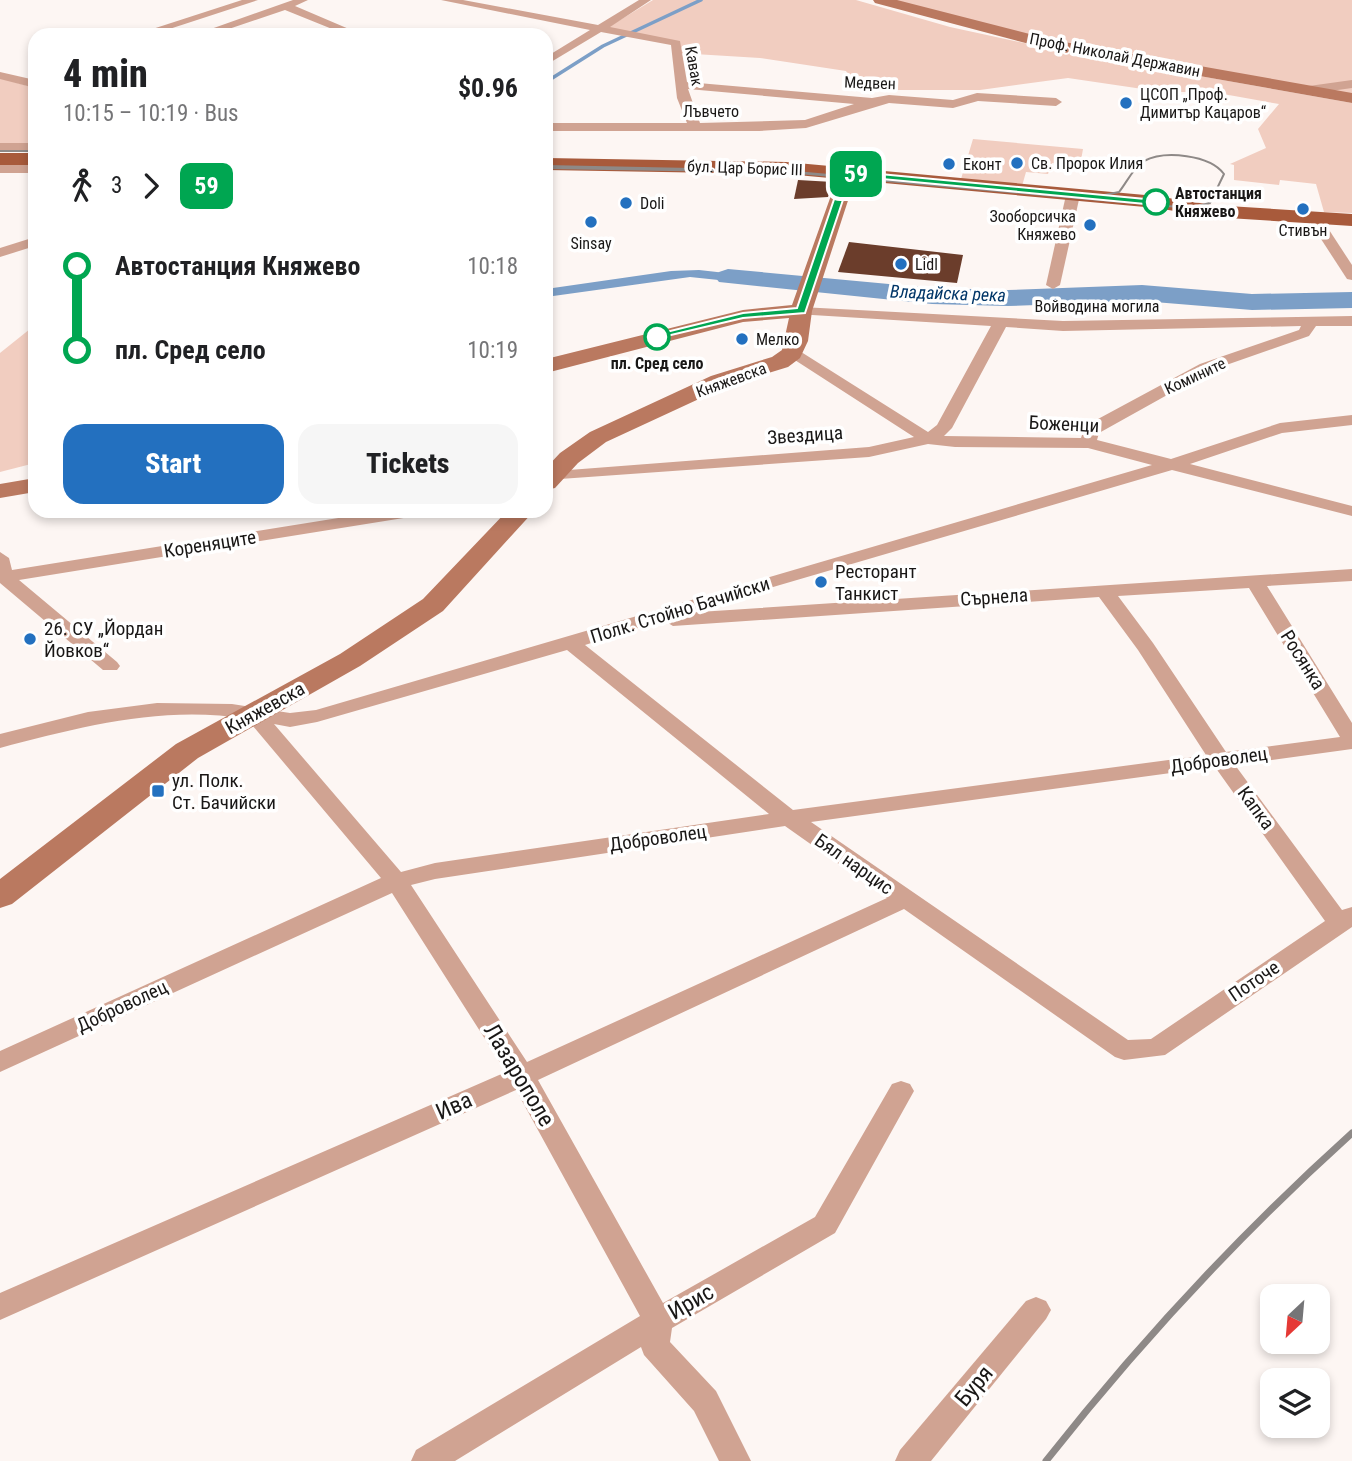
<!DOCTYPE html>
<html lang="en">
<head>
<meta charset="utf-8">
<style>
  body { margin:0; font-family:"Roboto Condensed",sans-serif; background:#f6f6f6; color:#202124; height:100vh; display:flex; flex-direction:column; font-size:26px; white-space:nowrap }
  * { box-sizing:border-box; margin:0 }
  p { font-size:23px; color:#757577 }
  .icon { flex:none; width:38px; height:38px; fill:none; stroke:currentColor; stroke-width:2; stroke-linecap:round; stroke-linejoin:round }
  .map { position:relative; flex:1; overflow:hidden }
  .drawer { position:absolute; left:28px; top:28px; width:525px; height:490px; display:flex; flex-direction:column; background:#fff; border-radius:21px; box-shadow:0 4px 10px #0003 }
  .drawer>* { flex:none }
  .badge { padding:0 14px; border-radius:10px; font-size:24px; line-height:46px }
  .needle { width:46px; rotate:206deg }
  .tools { position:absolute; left:1260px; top:1284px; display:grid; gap:14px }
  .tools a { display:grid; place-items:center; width:70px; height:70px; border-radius:14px; background:#fff; box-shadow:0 4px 10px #0003; font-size:35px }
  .map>.badge { position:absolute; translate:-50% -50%; box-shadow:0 0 0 4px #fff }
  .legs { display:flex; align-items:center; gap:10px; height:77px; padding:0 35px; font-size:23px }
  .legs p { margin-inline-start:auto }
  .headline { display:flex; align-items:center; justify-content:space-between; height:119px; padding:0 35px }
  h1 { font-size:38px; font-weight:800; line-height:52px }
  .cta { display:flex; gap:14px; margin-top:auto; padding:14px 35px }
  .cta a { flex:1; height:80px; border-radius:21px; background:#2370bf; color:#fff; font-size:28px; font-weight:800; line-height:80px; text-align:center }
  .cta a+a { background:#f6f6f6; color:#202124 }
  ul { padding:0 35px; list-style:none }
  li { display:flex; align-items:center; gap:24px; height:84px; font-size:26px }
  li i { display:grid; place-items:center; width:10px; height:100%; margin:0 9px; background:currentColor }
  li i::after { content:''; width:18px; height:18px; margin:-9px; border:5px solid; border-radius:50%; background:#fff }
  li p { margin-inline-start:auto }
  li:first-child i { background:linear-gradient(#0000 50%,currentColor 0) }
  li:last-child i { background:linear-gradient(currentColor 50%,#0000 0) }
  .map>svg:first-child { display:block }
  .green { fill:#f1cdc0 }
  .water { fill:#7c9fc7 }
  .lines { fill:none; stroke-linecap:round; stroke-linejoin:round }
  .stream { stroke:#7c9fc7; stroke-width:3.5 }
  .river { fill:#7c9fc7; fill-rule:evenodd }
  .building { fill:#6b3d2b }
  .street { fill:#d0a392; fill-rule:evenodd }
  .secondary { fill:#ba7960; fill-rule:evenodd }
  .primary { fill:#a85a3b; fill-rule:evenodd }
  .tram { stroke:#8e8987; stroke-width:2 }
  .rail { stroke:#8e8987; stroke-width:7 }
  .line-1 { fill:#00a651; stroke:#fff; stroke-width:2 }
  .poi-dot { fill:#2370bf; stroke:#fff; stroke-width:2.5 }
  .stop-1-dot { fill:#fff; stroke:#00a651; stroke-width:3.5 }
  .labels { text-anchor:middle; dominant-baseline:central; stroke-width:7; stroke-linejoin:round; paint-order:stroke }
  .far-street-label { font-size:16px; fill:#191716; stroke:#fff }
  .far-poi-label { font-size:16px; fill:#191716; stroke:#fff; text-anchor:start }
  .far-stop-label { font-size:16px; font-weight:bold; fill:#191716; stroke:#fff; text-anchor:start }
  .far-water-label { font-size:18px; font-style:italic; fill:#003567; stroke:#fff }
  .street-label { font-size:19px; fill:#191716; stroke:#fff }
  .poi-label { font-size:19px; fill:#191716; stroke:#fff; text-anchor:start }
  .near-street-label { font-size:23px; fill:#191716; stroke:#fff }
</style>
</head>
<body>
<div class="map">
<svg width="1352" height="1461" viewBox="0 0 1352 1461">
  <rect width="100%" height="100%" fill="#fdf6f3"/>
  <!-- green -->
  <g class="green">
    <path d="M 653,0 L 856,0 L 950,27 L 1075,54 L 1352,103 L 1352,213 L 1324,212 L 1316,184 L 1280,180 L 1279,185 L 1234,180 L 1234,165 L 1230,164 L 1266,148 L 1258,129 L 1279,104 L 1212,92 L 1163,92 L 1068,78 L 980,90 L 857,90 L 846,71 L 760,58 L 678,53 L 676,41 L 607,28 Z"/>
    <path d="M 881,0 L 1352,0 L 1352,96 L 1069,46 Z"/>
    <path d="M 0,78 L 35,88 L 35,145 L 0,145 Z"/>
    <path d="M 973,139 L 1083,149 L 1080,166 L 1052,163 L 1048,174 L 1026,172 L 1022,186 L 961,179 Z"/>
    <path d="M 35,325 L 35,463 L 0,472 L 0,353 Z"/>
  </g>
  <!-- water -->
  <path class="water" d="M 699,270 L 780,279 L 776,286 L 690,277 L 546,297 L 546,289 L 671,271 Z"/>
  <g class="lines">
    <!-- stream -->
    <path class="stream" d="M 546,82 L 603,46 L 701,0"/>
    <!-- river -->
    <path class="river" d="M 728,269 L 932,288 L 1008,290 L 1142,285 L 1252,294 L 1352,292 L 1352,308 L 1252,310 L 1142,301 L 1008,306 L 932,304 L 719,282 L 715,277 L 719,272 Z"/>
  </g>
  <!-- building -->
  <g class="building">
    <path d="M 798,180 L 833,182 L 828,197 L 794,199 Z"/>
    <path d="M 849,242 L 963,255 L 957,283 L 838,272 Z"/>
  </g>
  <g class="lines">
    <!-- street -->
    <g class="street">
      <path d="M 242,0 L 258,0 L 151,35 L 134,35 Z"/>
      <path d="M 293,0 L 308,0 L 295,6 L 363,35 L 347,35 L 285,10 L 211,35 L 194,35 Z"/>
      <path d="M 441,0 L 463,0 L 598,25 L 639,0 L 651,0 L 610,27 L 680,41 L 687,82 L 872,98 L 889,95 L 953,100 L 977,93 L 1056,98 L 1062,102 L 1056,106 L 978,101 L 953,108 L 889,103 L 806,128 L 759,131 L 546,131 L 546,123 L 687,123 L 677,98 L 671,45 L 601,32 L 546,65 L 546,57 L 590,30 ZM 688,89 L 854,104 L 805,120 L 700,123 Z"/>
      <path d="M 0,72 L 35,80 L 35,88 L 0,79 Z"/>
      <path d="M 1352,80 L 1352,88 L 1309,94 L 1303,90 L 1309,86 Z"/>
      <rect x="0" y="143" width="35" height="8"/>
      <rect x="0" y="165" width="35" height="8"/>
      <path d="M 1073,191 L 1080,195 L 1060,285 L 1053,289 L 1046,285 L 1066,195 Z"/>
      <path d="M 1315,215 L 1320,216 L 1352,265 L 1352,280 L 1347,279 L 1308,219 Z"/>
      <path d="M 35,237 L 35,246 L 0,257 L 0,248 Z"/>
      <path d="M 801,307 L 1063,321 L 1352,316 L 1352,326 L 1316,326 L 1309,336 L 1212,370 L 1099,433 L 1097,440 L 1171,459 L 1280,423 L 1352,415 L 1352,425 L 1282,433 L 1190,464 L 1352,506 L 1352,516 L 1172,470 L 684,613 L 1352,569 L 1352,581 L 1267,586 L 1352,723 L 1352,749 L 1235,765 L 1342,910 L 1352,907 L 1352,927 L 1165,1055 L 1124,1060 L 1115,1057 L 904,909 L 538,1080 L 663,1303 L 815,1217 L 892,1084 L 901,1081 L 910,1084 L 914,1091 L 835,1233 L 672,1328 L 670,1342 L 716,1391 L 751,1461 L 719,1461 L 694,1411 L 644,1355 L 641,1347 L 455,1461 L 411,1461 L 416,1450 L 640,1316 L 516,1090 L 0,1320 L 0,1293 L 506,1072 L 392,893 L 0,1072 L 0,1051 L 381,878 L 247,719 C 163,705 80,727 0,748 L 0,734 L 88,712 L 157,703 L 232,704 L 290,713 L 316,710 L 1152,465 L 1088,448 L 955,447 L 928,444 L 869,457 L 546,480 L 546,466 L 556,471 L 869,447 L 914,437 L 784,353 L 786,350 L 798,350 L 928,432 L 937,425 L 991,326 L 796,314 L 794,311 L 796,308 ZM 1301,326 L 1299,330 L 1200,364 L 1085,426 L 1081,438 L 944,436 L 952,428 L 1006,327 L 1063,331 ZM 1249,588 L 1340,737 L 1226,752 L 1153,643 L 1118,596 ZM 1099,597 L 1138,650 L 1206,755 L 793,810 L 585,645 L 663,620 L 673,626 ZM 567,650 L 769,814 L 435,863 L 401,872 L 274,724 L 290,727 L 317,722 ZM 1215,767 L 1325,921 L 1151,1039 L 1128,1040 L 811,822 ZM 785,826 L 887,898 L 527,1062 L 411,885 L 435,879 Z"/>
      <path d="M 382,511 L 425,511 L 416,516 L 19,580 L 117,662 L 120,666 L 117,670 L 103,670 L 0,583 L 0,552 L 9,558 L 12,570 Z"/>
      <path d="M 1036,1297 L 1046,1301 L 1051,1310 L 1046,1319 L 931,1461 L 895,1461 L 900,1450 L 1026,1301 Z"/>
    </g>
    <!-- secondary -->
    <g class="secondary">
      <path d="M 873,0 L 897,0 L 1053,40 L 1352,93 L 1352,103 L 1052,50 L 875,3 Z"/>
      <path d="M 848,167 L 857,173 L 812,311 L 808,341 L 800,358 L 788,367 L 727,386 L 606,442 L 578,463 L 555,488 L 546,490 L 546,468 L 560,453 L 590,432 L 711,376 L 772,357 L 782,350 L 789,318 L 743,322 L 546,373 L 546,359 L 743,310 L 792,305 L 839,173 Z"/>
      <path d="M 35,478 L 35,492 L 0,498 L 0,484 Z"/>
      <path d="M 507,511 L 534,511 L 443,611 L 360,666 L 198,758 L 12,904 L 0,908 L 0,879 L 176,744 L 340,654 L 423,599 Z"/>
    </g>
    <!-- primary -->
    <g class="primary">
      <rect x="0" y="153" width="35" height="12"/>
      <path d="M 546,158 L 786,162 L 1156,196 L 1212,205 L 1352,214 L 1352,226 L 1212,217 L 1156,208 L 786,174 L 546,170 Z"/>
    </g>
    <!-- tram -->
    <g class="tram">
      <path d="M 0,151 L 35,151"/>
      <path d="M 546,166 L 784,171 L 1090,198 L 1119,192 C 1127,182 1133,168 1144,161 C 1165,150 1210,155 1224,174 L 1210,203 L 1190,208 L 787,172 L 546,168"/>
    </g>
    <!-- rail -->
    <path class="rail" d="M 1046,1461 C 1139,1343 1240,1234 1352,1133"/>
  </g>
  <!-- line-1 -->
  <path class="line-1" d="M 848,171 L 1156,200 L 1161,202 L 1156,205 L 851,176 L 805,313 L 743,318 L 654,339 L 654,335 L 743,313 L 797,308 L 843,173 Z"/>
  <!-- markers -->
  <g class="poi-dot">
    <circle cx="1126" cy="103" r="7"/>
    <circle cx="1017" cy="163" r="7"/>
    <circle cx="949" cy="164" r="7"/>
    <circle cx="626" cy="203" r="7"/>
    <circle cx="1303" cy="209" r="7"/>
    <circle cx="591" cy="222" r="7"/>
    <circle cx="1090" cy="225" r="7"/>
    <circle cx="901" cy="264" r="7"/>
    <circle cx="742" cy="339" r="7"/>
    <circle cx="821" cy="582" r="7"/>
    <circle cx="30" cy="639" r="7"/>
    <rect x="151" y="784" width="14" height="14" rx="3.5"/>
  </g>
  <g class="stop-1-dot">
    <circle cx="1156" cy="202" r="12"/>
    <circle cx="657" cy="337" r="12"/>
  </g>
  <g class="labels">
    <!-- far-street labels -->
    <g class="far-street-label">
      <text transform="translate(1115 55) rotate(11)">Проф. Николай Державин</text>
      <text transform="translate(694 66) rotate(80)">Кавак</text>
      <text transform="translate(870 83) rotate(2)">Медвен</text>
      <text x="711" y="111">Лъвчето</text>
      <text transform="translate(745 168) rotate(2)">бул. Цар Борис III</text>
      <text x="1097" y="306">Войводина могила</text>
      <text transform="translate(1195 376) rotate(-25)">Комините</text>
      <text transform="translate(731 380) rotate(-20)">Княжевска</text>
    </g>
    <!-- far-poi labels -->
    <g class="far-poi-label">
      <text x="1140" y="94">ЦСОП „Проф.<tspan x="1140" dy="18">Димитър Кацаров“</tspan></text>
      <text x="1031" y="163">Св. Пророк Илия</text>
      <text x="963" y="164">Еконт</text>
      <text x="640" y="203">Doli</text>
      <text x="1076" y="216" text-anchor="end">Зооборсичка<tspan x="1076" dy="18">Княжево</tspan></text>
      <text x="1303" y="230" text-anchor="middle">Стивън</text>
      <text x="591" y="243" text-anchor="middle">Sinsay</text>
      <text x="915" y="264">Lidl</text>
      <text x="756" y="339">Мелко</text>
    </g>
    <!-- far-stop labels -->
    <g class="far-stop-label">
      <text x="1175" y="193">Автостанция<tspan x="1175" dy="18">Княжево</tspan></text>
      <text x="657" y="363" text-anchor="middle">пл. Сред село</text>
    </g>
    <!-- far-water labels -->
    <g class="far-water-label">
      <text transform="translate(948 293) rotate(2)">Владайска река</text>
    </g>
    <!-- street labels -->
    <g class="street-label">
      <text transform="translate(1064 424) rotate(3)">Боженци</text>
      <text transform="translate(805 435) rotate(-4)">Звездица</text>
      <text transform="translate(210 544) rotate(-9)">Кореняците</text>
      <text transform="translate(994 597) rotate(-4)">Сърнела</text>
      <text transform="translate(680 610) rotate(-17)">Полк. Стойно Бачийски</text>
      <text transform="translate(1303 660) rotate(58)">Росянка</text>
      <text transform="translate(265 708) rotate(-29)">Княжевска</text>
      <text transform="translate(1219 760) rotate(-8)">Доброволец</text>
      <text transform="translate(1256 808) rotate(54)">Капка</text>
      <text transform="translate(658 838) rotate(-8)">Доброволец</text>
      <text transform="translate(854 864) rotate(35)">Бял нарцис</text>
      <text transform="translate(1254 981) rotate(-34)">Поточе</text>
      <text transform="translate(122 1006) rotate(-25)">Доброволец</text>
    </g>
    <!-- poi labels -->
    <g class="poi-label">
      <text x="835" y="571">Ресторант<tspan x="835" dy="22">Танкист</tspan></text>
      <text x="44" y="628">26. СУ „Йордан<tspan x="44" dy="22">Йовков“</tspan></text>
      <text x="172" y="780">ул. Полк.<tspan x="172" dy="22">Ст. Бачийски</tspan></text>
    </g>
    <!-- near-street labels -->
    <g class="near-street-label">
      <text transform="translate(519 1075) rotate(59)">Лазарополе</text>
      <text transform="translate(454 1106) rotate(-24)">Ива</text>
      <text transform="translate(691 1302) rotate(-30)">Ирис</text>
      <text transform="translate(974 1386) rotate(-50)">Буря</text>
    </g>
  </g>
</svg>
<div class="tools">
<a><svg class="needle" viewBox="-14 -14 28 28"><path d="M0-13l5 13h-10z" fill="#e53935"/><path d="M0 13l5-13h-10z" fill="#757577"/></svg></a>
<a><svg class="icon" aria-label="layers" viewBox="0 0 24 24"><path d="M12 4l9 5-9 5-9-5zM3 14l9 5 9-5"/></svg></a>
</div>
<b class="badge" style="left:856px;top:174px;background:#00a651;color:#fff">59</b>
<section class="drawer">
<div class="headline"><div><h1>4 min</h1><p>10:15 – 10:19 · Bus</p></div><b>$0.96</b></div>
<div class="legs"><svg class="icon" aria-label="walk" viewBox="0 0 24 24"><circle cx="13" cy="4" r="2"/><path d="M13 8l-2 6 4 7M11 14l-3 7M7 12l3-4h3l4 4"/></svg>3<svg class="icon" aria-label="forward" viewBox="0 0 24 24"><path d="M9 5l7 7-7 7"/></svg><b class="badge" style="background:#00a651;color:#fff">59</b></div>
<ul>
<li><i style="color:#00a651"></i><b>Автостанция Княжево</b><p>10:18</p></li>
<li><i style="color:#00a651"></i><b>пл. Сред село</b><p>10:19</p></li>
</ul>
<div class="cta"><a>Start</a><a>Tickets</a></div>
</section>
</div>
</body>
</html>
